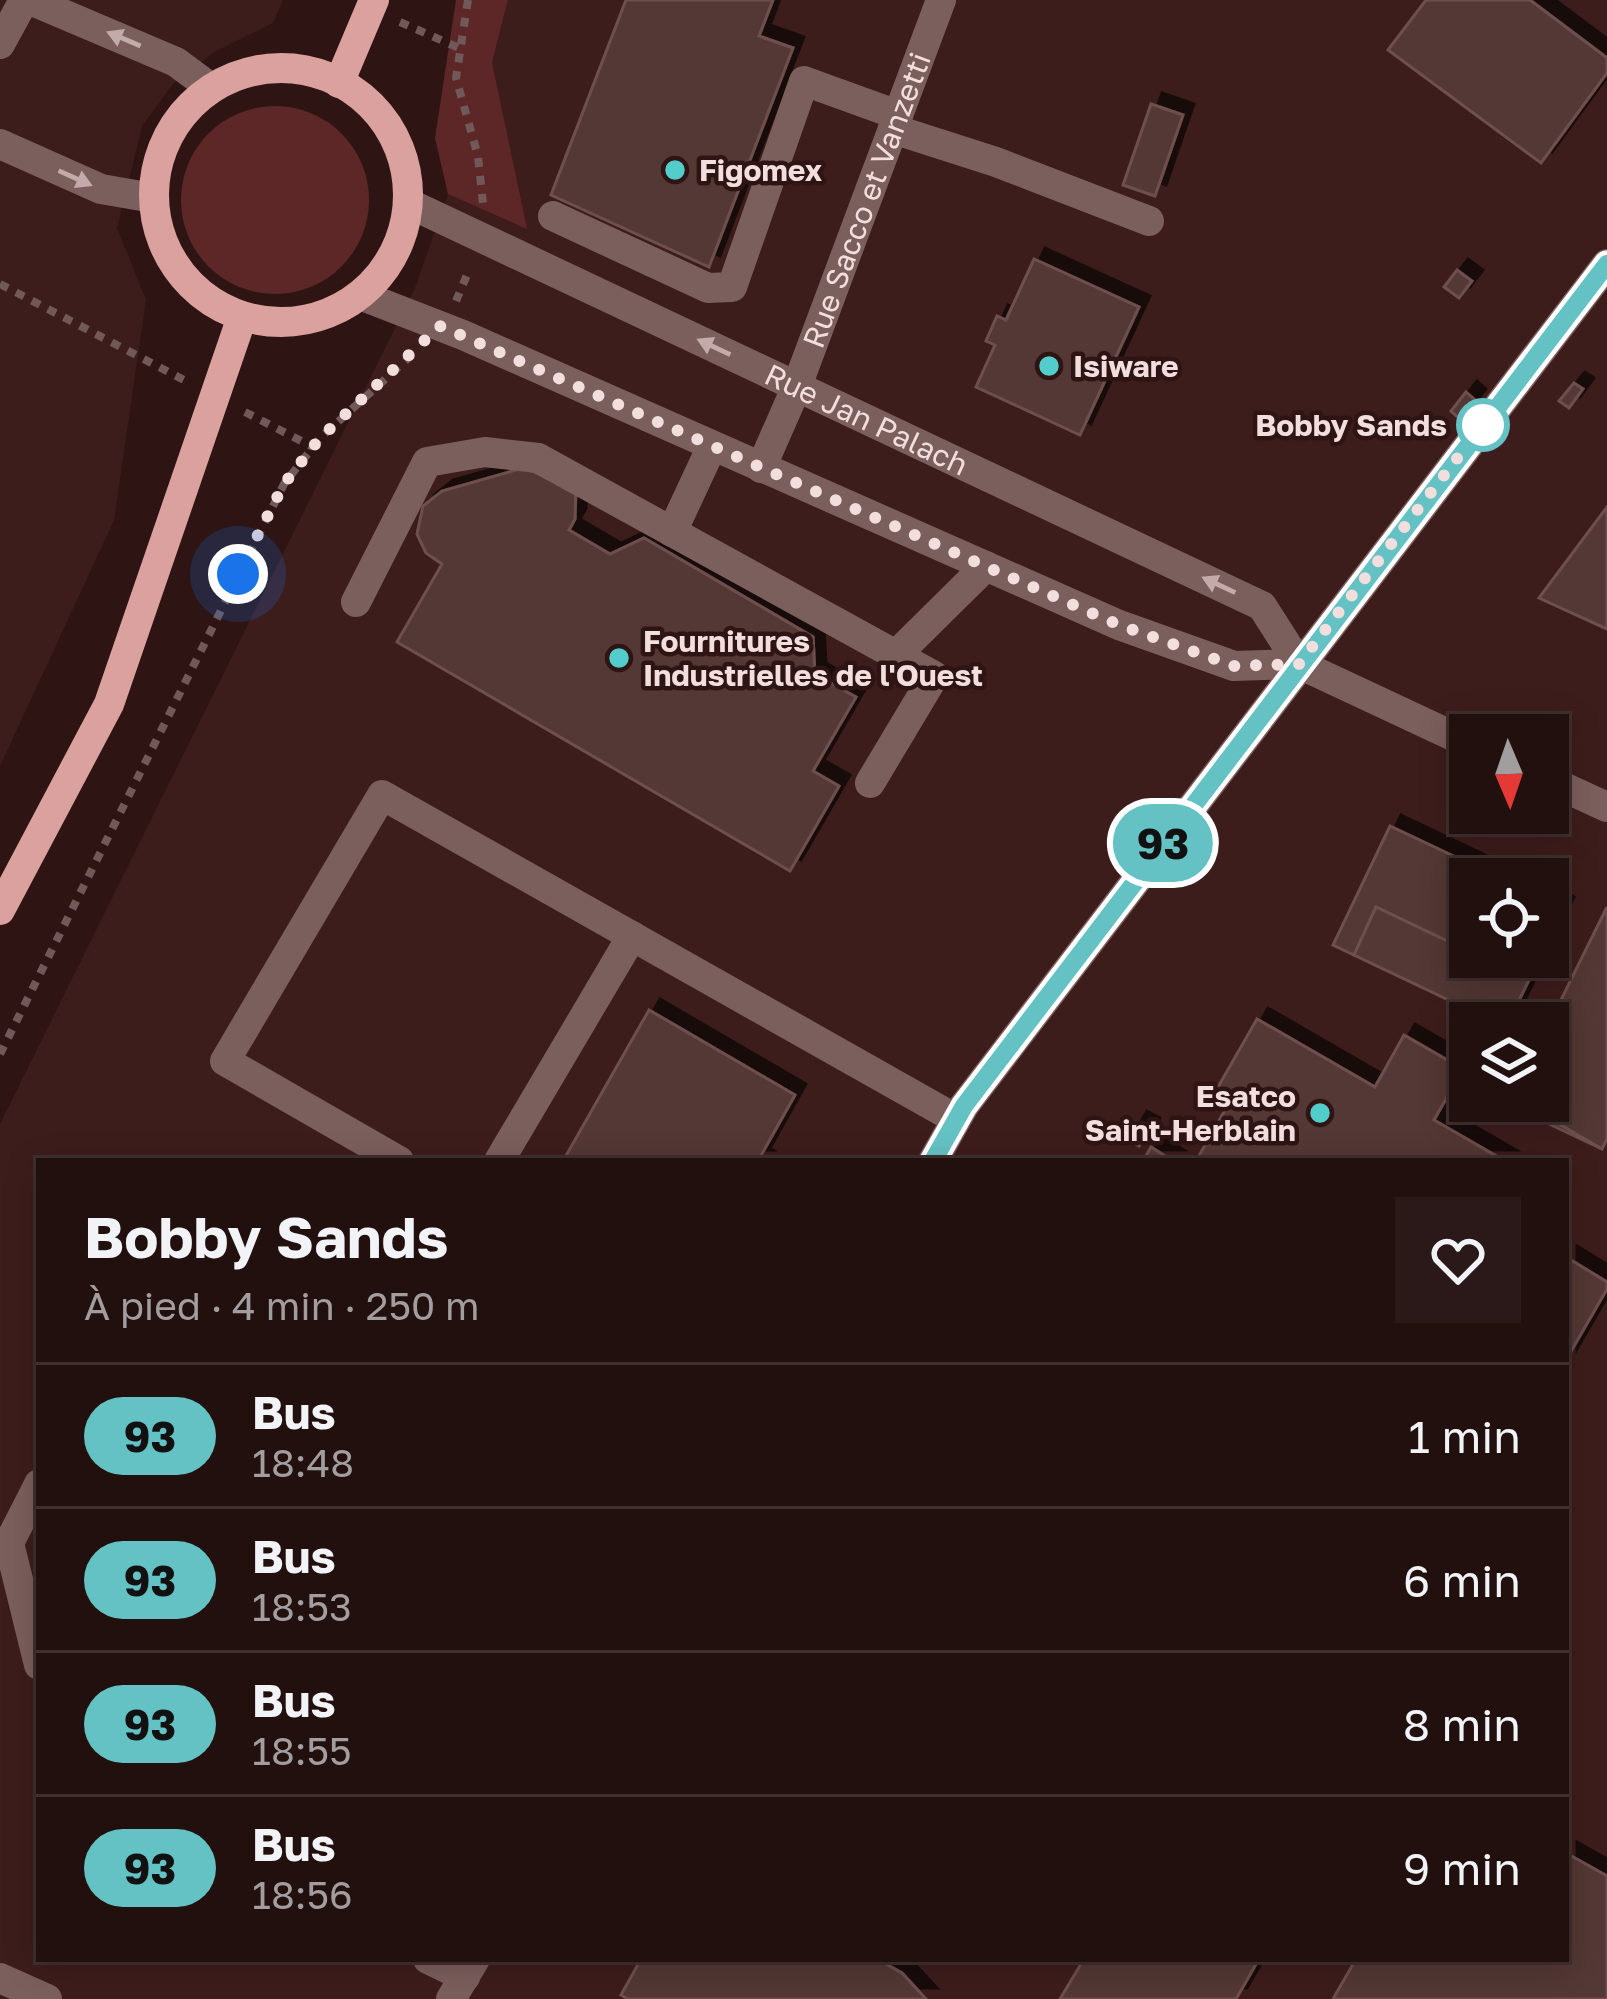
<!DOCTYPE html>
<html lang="fr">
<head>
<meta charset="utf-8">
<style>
  body { margin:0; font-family:"Golos Text",sans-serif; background:#2a1918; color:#f1f3f6; height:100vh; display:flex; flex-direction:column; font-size:45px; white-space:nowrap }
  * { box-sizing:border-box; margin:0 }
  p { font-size:39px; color:#a29d9e }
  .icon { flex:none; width:66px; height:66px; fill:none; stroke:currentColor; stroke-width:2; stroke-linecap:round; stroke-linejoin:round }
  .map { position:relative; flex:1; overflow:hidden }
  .details { position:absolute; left:36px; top:1158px; width:1533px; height:804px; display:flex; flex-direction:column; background:#22100f; border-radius:0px; box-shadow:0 6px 30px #0003,0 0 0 3px #3f302f }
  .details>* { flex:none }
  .badge { padding:0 24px; border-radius:39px; font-size:42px; line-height:78px }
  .needle { width:78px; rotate:178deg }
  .tools { position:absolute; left:1449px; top:714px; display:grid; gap:24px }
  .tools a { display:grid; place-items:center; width:120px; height:120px; border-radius:0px; background:#22100f; box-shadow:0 6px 30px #0003,0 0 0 3px #3f302f; font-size:60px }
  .you { position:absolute; width:60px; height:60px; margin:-30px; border:9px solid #fff; border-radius:50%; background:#1a73e8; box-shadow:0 0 0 18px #1a73e833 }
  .map>.badge { position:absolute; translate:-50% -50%; box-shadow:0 0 0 6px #fff }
  .round { display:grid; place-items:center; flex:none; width:126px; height:126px; border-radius:0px; background:#2a1918 }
  .overview { display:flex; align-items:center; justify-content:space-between; height:204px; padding:0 48px }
  h1 { font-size:57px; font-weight:700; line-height:90px }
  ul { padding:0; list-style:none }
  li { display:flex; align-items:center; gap:36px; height:144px; padding:0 48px; border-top:3px solid #3f302f }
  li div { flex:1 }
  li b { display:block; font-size:45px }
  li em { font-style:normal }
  li .badge { min-width:132px; font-weight:700; text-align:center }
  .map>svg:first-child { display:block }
  .built { fill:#3d1d1c; fill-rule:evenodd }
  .green { fill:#5d2727 }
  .building { fill:#533736; stroke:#6e504e; stroke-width:3; filter:url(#shadow) }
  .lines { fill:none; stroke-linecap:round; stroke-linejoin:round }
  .path { stroke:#705958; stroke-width:8; stroke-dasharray:9 9; stroke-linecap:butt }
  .minor { stroke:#7b5f5d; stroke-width:30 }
  .major { stroke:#dba19e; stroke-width:30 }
  .oneway { fill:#c2abaa }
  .line-casing { stroke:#fff; stroke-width:27 }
  .line { stroke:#65c2c4; stroke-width:18 }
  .walk { stroke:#f1dedd; stroke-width:12; stroke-dasharray:0 21.6 }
  .poi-dot { fill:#52cdcb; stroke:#2e1514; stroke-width:4.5 }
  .stop-dot { fill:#fff; stroke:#65c2c4; stroke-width:6 }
  .labels { text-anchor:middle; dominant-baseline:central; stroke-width:9; stroke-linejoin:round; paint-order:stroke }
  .poi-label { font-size:30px; font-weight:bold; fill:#f1dedd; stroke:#2e1514; text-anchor:start }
  .street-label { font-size:30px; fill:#f1dedd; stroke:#2e1514 }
  .stop-label { font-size:30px; font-weight:bold; fill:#f1dedd; stroke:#2e1514; text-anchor:end }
</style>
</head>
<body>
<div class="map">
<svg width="1607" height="1999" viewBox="0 0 1607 1999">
  <defs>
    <filter id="shadow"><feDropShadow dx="11" dy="-11" stdDeviation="0" flood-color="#0009"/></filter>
  </defs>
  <rect width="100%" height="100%" fill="#2e1514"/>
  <!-- built -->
  <g class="built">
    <path d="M 0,0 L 283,0 L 273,23 L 214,52 L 173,84 L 142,126 L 117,228 L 146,300 L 114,520 L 0,766 Z"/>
    <path d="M 508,0 L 1607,0 L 1607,1999 L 0,1999 L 0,1124 L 415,288 L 448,194 L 526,228 L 492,61 ZM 1470,735 L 1548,735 L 1548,813 L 1470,813 ZM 1470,879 L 1548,879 L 1548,957 L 1470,957 ZM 1470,1023 L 1548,1023 L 1548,1101 L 1470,1101 ZM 39,1161 L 1566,1161 L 1566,1959 L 39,1959 Z"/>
  </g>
  <!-- green -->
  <g class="green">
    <path d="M 456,0 L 508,0 L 492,62 L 527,229 L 448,194 L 435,138 Z"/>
    <circle cx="275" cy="200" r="94"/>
  </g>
  <!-- building -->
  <g class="building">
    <path d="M 626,0 L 773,0 L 759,36 L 793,48 L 709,267 L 551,195 Z"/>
    <path d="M 1426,0 L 1530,0 L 1607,58 L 1607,73 L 1541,163 L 1388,50 Z"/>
    <path d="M 1151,104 L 1183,115 L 1155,196 L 1123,185 Z"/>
    <path d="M 1034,259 L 1139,307 L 1080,435 L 976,387 L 995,345 L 986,341 L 997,316 L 1006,320 Z"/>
    <path d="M 1457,270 L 1472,281 L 1459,298 L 1444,287 Z"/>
    <path d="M 1574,383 L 1583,389 L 1569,408 L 1559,401 Z"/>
    <path d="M 1466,392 L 1475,400 L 1460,419 L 1451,411 Z"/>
    <path d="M 523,468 L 576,487 L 575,519 L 569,530 L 610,554 L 644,538 L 813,637 L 815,674 L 856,697 L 813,771 L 839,786 L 790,871 L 397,642 L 442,564 L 426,553 L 417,534 L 423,506 L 442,491 Z"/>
    <path d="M 1607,507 L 1607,629 L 1539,598 Z"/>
    <path d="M 1390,826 L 1502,879 L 1470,879 L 1470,952 L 1376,907 L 1354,955 L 1333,945 Z"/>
    <path d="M 1548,901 L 1563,908 L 1548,939 Z"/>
    <path d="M 1376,907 L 1470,952 L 1470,957 L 1480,957 L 1529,980 L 1508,1023 L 1497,1023 L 1354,955 Z"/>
    <path d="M 1607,907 L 1607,1139 L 1602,1149 L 1519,1101 L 1548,1101 L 1548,1026 Z"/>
    <path d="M 1480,957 L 1540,957 L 1529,980 Z"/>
    <path d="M 649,1010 L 795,1095 L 759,1159 L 762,1161 L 563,1161 Z"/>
    <path d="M 1257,1019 L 1375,1087 L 1404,1035 L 1463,1069 L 1434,1120 L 1505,1161 L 1196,1161 L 1225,1110 L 1210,1101 Z"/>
    <path d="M 1511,1101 L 1519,1101 L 1602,1149 L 1509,1105 Z"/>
    <path d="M 1136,1122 L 1149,1129 L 1139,1146 L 1126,1139 Z"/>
    <path d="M 1151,1147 L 1173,1161 L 1143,1161 Z"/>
    <path d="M 1566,1257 L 1607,1282 L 1607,1289 L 1566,1360 Z"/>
    <path d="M 1566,1853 L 1607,1876 L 1607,1999 L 1333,1999 L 1356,1959 L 1566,1959 Z"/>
    <path d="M 641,1959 L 877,1959 L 902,1973 L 926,1999 L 628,1999 L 621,1995 Z"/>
    <path d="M 1084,1959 L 1259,1959 L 1236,1999 L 1060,1999 Z"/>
  </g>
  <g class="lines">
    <!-- path -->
    <g class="path">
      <path d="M 468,0 L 456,78 L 478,156 L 483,204"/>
      <path d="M 400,22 L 459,48"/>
      <path d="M 0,284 L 184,380"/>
      <path d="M 456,301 L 469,270"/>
      <path d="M 245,412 L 313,447"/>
      <path d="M 0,1054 L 284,484 L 320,438 L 413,354"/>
    </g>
    <!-- minor -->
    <g class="minor">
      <path d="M 30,0 L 176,62 L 211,88"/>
      <path d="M 0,44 L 24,0"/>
      <path d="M 893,129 L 996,162 L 1149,221"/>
      <path d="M 0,144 L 101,189 L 153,198"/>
      <path id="s1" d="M 408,203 L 1262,606 L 1299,664"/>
      <path d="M 553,216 L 708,288 L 732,287 L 804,81 L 898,115"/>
      <path d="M 360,295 L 463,335 L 1119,625 L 1234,666 L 1299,664 L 1470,744"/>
      <path id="s2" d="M 761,468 L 797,386 L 941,0"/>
      <path d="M 672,532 L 712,446"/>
      <path d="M 356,602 L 427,462 L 485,452 L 538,458 L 934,676 L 870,783"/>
      <path d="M 896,655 L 986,566"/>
      <path d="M 1548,780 L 1607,807"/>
      <path d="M 399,1161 L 225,1061 L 382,795 L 956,1119"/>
      <path d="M 499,1161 L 632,936"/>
      <path d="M 933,1161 L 964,1106 L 1607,264"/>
      <path d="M 39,1484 L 9,1543 L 39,1665"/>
      <path d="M 428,1959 L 465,1977"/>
      <path d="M 0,1978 L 47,1999"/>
      <path d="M 451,1999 L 475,1959"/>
    </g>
    <!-- major -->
    <g class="major">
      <circle cx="281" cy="195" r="127"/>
      <path d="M 339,83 L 374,0"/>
      <path d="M 0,910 L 109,704 L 242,317"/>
    </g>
  </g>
  <!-- one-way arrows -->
  <defs><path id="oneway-solid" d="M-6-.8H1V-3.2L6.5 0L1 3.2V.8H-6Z" transform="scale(3)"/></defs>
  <g class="oneway">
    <use href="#oneway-solid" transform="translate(124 39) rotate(-157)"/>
    <use href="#oneway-solid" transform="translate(75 178) rotate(24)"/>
    <use href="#oneway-solid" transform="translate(714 347) rotate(-155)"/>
    <use href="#oneway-solid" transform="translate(1219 585) rotate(-155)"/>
  </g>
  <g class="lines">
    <!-- line casing -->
    <g class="line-casing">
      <path id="line" d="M 933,1161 L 964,1106 L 1607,264"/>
    </g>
    <!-- line -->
    <use href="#line" class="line"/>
    <!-- walk -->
    <path class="walk" d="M 238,574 L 284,484 L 320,438 L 440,326 L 1119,625 L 1234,666 L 1299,664 L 1485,422 L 1483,425"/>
  </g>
  <!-- markers -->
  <g class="poi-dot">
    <circle cx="675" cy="170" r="12"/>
    <circle cx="1049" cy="366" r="12"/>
    <circle cx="619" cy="658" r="12"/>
    <circle cx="1320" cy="1113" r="12"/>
  </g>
  <circle class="stop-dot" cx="1483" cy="425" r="24"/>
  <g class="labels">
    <!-- poi labels -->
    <g class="poi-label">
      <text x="699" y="170">Figomex</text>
      <text x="1073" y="366">Isiware</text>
      <text x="643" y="641">Fournitures<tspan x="643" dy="34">Industrielles de l'Ouest</tspan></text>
      <text x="1296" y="1096" text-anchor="end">Esatco<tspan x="1296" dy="34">Saint-Herblain</tspan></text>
    </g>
    <!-- street labels -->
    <g class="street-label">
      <text stroke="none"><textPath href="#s2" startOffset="288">Rue Sacco et Vanzetti</textPath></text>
      <text stroke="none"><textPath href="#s1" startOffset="507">Rue Jan Palach</textPath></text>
    </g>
    <!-- stop labels -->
    <g class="stop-label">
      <text x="1447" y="425">Bobby Sands</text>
    </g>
  </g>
</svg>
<div class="tools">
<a><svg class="needle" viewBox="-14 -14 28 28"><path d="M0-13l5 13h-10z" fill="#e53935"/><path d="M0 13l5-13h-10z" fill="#a29d9e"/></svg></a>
<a><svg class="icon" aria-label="locate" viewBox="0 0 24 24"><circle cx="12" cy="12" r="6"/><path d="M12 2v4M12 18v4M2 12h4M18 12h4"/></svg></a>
<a><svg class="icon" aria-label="layers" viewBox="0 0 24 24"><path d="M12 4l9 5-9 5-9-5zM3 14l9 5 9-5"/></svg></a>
</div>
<div class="you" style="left:238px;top:574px"></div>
<b class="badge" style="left:1163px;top:843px;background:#65c2c4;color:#111">93</b>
<section class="details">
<div class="overview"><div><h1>Bobby Sands</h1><p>À pied · 4 min · 250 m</p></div><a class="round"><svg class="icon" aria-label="heart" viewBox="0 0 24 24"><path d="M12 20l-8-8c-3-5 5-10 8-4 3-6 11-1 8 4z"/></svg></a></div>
<ul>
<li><span class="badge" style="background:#65c2c4;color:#111">93</span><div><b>Bus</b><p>18:48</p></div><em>1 min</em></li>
<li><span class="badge" style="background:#65c2c4;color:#111">93</span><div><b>Bus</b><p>18:53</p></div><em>6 min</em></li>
<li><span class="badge" style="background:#65c2c4;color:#111">93</span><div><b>Bus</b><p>18:55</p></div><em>8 min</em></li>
<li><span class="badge" style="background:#65c2c4;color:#111">93</span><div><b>Bus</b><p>18:56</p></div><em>9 min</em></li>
</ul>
</section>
</div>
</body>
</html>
